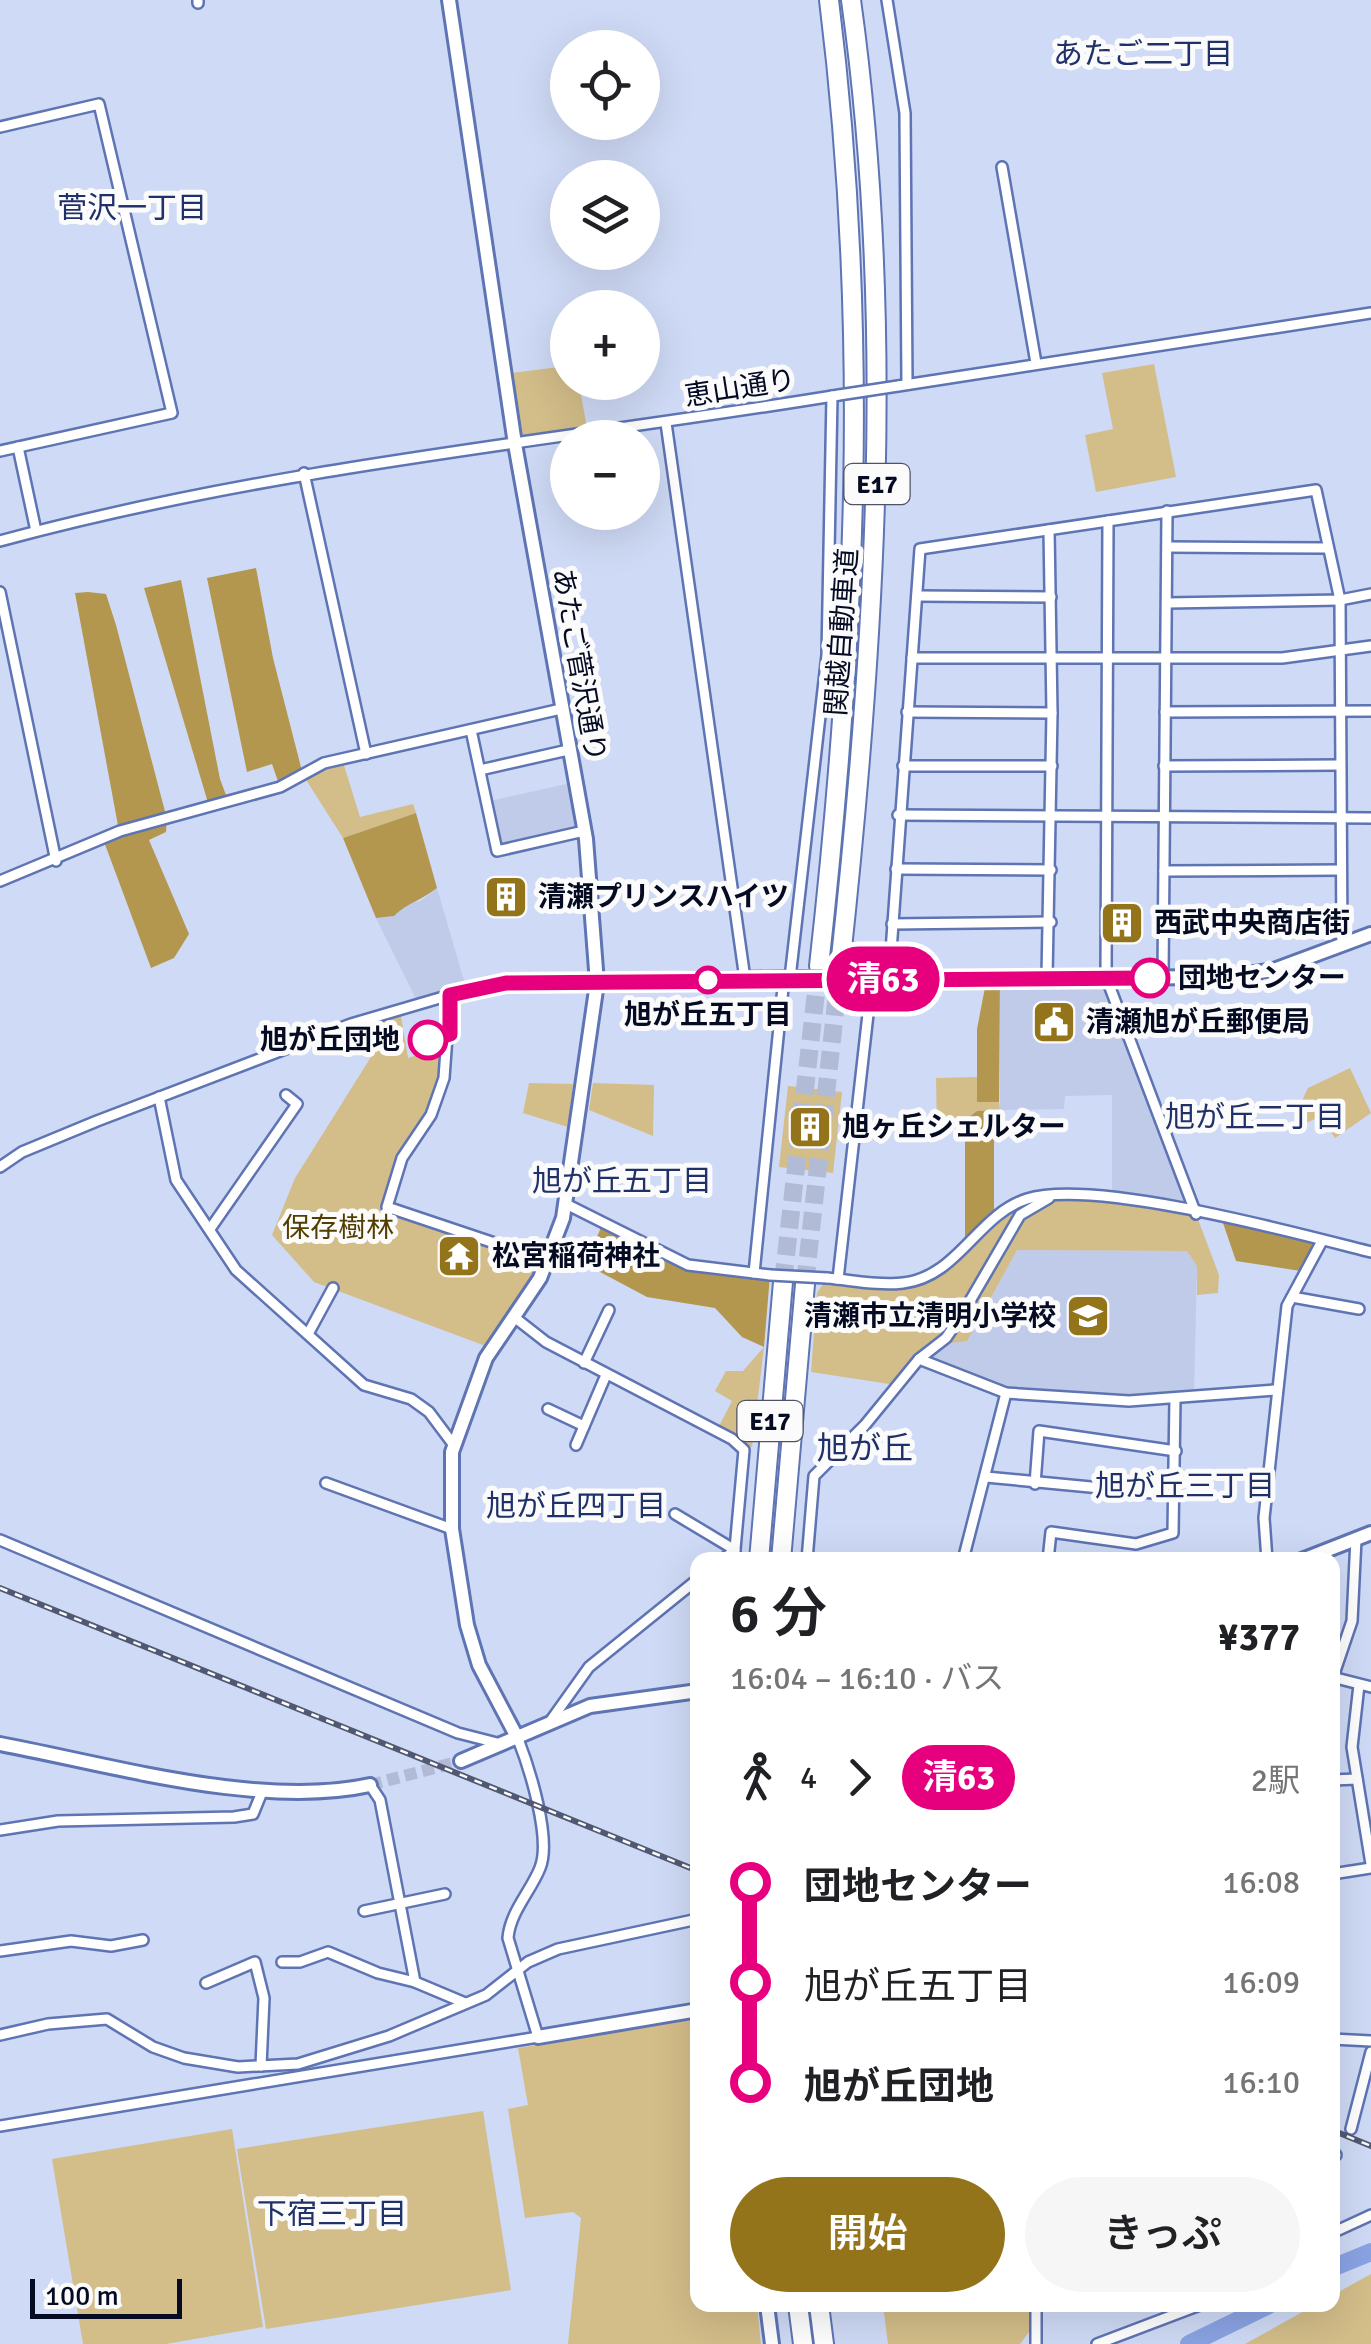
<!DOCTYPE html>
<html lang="ja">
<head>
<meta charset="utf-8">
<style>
  body { margin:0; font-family:Signika,"Noto Sans JP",sans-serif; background:#f6f6f6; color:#202124; height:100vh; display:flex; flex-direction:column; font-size:38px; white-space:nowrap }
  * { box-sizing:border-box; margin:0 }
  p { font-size:32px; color:#757577 }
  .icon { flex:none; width:55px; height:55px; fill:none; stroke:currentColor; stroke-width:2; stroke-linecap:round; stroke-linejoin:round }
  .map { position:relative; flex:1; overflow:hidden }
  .side { position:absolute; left:690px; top:1552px; width:650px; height:760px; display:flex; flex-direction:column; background:#fff; border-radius:20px; box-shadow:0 10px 40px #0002 }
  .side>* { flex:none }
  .badge { padding:0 20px; border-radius:32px; font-size:35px; line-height:65px }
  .tools { position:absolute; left:550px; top:30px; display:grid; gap:20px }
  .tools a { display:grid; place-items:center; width:110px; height:110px; border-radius:50%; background:#fff; box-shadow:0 10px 40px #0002; font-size:50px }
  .scale { position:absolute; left:30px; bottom:25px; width:152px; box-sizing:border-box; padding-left:10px; border:5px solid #050b23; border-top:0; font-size:28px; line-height:35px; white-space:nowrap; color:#050b23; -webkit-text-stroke:8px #fbfbfb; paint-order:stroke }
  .map>.badge { position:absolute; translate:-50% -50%; box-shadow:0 0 0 5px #fff }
  .legs { display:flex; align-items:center; gap:15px; height:110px; padding:0 40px; font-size:32px }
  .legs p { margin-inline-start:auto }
  .summary { display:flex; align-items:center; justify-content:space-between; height:170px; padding:0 40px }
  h1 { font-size:55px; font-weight:600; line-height:75px }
  .primary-button { display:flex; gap:20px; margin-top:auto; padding:20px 40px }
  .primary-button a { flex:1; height:115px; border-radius:60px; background:#94741b; color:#fff; font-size:40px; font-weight:600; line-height:115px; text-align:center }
  .primary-button a+a { background:#f6f6f6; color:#202124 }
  ul { padding:0 40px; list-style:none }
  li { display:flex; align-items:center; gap:35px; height:100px; font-size:38px }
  li i { display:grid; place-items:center; width:15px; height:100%; margin:0 12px; background:currentColor }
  li i::after { content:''; width:25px; height:25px; margin:-12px; border:8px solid; border-radius:50%; background:#fff }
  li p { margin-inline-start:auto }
  li:first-child i { background:linear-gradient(#0000 50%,currentColor 0) }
  li:last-child i { background:linear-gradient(currentColor 50%,#0000 0) }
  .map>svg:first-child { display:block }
  .built { fill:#bfcbe9 }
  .green { fill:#d3bd89 }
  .forest { fill:#b4974f }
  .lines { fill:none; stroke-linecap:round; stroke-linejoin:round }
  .river { stroke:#8aa3e3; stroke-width:18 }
  .secondary-tunnel { stroke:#b1bbd6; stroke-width:12; stroke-dasharray:12 6; stroke-linecap:butt }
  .highway-tunnel { stroke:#b1bbd6; stroke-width:18; stroke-dasharray:18 9; stroke-linecap:butt }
  .street-casing { stroke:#5e74b3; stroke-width:14 }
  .secondary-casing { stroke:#5e74b3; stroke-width:18 }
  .highway-casing { stroke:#5e74b3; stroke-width:22 }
  .street { stroke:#fff; stroke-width:9 }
  .secondary { stroke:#fff; stroke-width:12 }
  .highway { stroke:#fff; stroke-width:18 }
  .rail-casing { stroke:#515972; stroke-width:6 }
  .rail { stroke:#fbfbfb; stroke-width:2.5; stroke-dasharray:8; stroke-linecap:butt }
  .street-bridge-casing { stroke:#5e74b3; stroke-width:14; stroke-linecap:butt }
  .secondary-bridge-casing { stroke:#5e74b3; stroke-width:18; stroke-linecap:butt }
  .street-bridge { stroke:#fff; stroke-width:9 }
  .secondary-bridge { stroke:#fff; stroke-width:12 }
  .line-1-casing { stroke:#fff; stroke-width:22 }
  .line-1 { stroke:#e6007e; stroke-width:15 }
  .stop-1-dot { fill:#fff; stroke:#e6007e; stroke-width:5 }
  .labels { text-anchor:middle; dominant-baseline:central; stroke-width:10; stroke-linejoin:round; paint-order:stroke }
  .shield { fill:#fbfbfb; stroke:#4f5364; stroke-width:2.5 }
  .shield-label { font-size:25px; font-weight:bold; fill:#050b23 }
  .street-label { font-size:28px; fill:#050b23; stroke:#fbfbfb }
  .poi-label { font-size:28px; font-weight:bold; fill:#050b23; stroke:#fbfbfb; text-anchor:start }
  .stop-label { font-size:28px; font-weight:bold; fill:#050b23; stroke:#fbfbfb; text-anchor:start }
  .park-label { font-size:28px; fill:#533e01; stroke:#fbfbfb }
  .neighbourhood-label { font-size:30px; fill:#203169; stroke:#fbfbfb }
  .quarter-label { font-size:32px; fill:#203169; stroke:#fbfbfb }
</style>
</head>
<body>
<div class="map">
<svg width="1371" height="2344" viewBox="0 0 1371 2344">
  <rect width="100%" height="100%" fill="#cfdaf6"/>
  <!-- built -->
  <g class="built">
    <path d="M 575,782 L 584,831 L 497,851 L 486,802 Z"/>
    <path d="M 437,888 L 465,984 L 416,999 L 376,918 L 394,916 L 406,904 L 421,901 Z"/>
    <path d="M 1000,977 L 1110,979 L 1196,1214 L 1112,1198 L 1112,1095 L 1065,1096 L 1064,1109 L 1000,1110 Z"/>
    <path d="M 1017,1250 L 1187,1251 L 1197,1265 L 1194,1396 L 1129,1401 L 1006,1393 L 919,1359 L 946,1338 L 967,1340 Z"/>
  </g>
  <!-- green -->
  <g class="green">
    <path d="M 1154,364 L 1176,477 L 1096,492 L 1085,435 L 1113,429 L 1102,373 Z"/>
    <path d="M 567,366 L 568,382 L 579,383 L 588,434 L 515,444 L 505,374 Z"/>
    <path d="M 342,759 L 360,817 L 413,804 L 416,813 L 343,838 L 303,775 Z"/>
    <path d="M 400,1010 L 408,1058 L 449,1045 L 431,1115 L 402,1158 L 387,1207 L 548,1261 L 491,1348 L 314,1282 L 272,1235 L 295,1178 L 371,1057 L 354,1023 Z"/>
    <path d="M 1350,1068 L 1371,1113 L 1335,1138 L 1325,1124 L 1326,1114 L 1306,1123 L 1300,1105 L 1308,1088 Z"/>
    <path d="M 977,1077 L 977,1102 L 999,1102 L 1000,1110 L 977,1111 L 950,1132 L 937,1131 L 936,1078 Z"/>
    <path d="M 529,1083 L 573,1084 L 568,1127 L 523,1113 Z"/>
    <path d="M 593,1083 L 654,1085 L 653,1136 L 589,1110 Z"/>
    <path d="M 788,1086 L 842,1092 L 833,1173 L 779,1167 Z"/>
    <path d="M 1096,1196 L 1196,1214 L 1219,1275 L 1218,1293 L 1197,1295 L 1197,1266 L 1187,1251 L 1017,1250 L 967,1341 L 950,1343 L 946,1338 L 896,1385 L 811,1372 L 817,1293 L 827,1278 L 903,1283 L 942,1267 L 978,1231 L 1028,1199 Z"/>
    <path d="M 764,1347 L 752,1447 L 716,1432 L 732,1401 L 715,1391 L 726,1371 L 743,1371 Z"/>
    <path d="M 697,2019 L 698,2305 L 757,2305 L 761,2344 L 568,2344 L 581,2218 L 573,2212 L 525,2218 L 508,2109 L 528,2105 L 518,2048 Z"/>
    <path d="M 483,2111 L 511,2290 L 266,2329 L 237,2149 Z"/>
    <path d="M 232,2129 L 263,2327 L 166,2344 L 83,2344 L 52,2159 Z"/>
    <path d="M 1371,2274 L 1371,2344 L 1245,2344 L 1315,2305 L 1332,2305 L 1333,2295 Z"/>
    <path d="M 883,2305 L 1031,2305 L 1032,2328 L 1020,2344 L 888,2344 Z"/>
  </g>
  <!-- forest -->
  <g class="forest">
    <path d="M 256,568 L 273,658 L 303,775 L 280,787 L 272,764 L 247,772 L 207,578 Z"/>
    <path d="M 181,580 L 220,779 L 229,803 L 209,806 L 144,588 Z"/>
    <path d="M 88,592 L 106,594 L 116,625 L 167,819 L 166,832 L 149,840 L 189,934 L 174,958 L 151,968 L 103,839 L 119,831 L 75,593 Z"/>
    <path d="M 416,813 L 437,888 C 422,900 407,903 394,916 L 376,918 L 343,838 Z"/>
    <path d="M 987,977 L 1000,977 L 999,1102 L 977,1102 L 977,1029 Z"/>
    <path d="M 994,1110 L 994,1215 L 965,1248 L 965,1120 L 977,1111 Z"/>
    <path d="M 1222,1220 L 1322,1241 L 1307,1272 L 1236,1261 Z"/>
    <path d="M 603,1223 L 671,1258 L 770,1275 L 764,1347 L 742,1337 L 715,1308 L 647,1297 L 585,1264 Z"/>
  </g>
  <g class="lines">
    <!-- river -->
    <g class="river">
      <path d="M 1332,2268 L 1371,2252"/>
      <path d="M 1189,2344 L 1269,2305"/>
    </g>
    <!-- secondary-tunnel -->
    <path class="secondary-tunnel" d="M 370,1785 L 461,1761"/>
    <!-- highway-tunnel -->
    <g class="highway-tunnel">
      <path d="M 783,1282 L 819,966"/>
      <path d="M 805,1284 L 840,967"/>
    </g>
    <!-- street casing -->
    <g class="street-casing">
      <g id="street">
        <path d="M 198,0 L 198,3"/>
        <path d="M 887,0 L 905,113 L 907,384"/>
        <path d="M 0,127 L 99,104 L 172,413 L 0,451"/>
        <path d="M 1002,167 L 1036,363"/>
        <path d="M 898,386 L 1371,313"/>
        <path d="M 666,423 L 745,979"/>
        <path d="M 18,447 L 36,531"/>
        <path d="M 304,473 L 366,754"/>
        <path d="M 1108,521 L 1106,977 L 1196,1214"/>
        <path d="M 0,541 C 275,466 559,441 839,395"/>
        <path d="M 1168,547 L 1328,548"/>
        <path d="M 0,592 L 56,861"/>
        <path d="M 917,596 L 1051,597"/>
        <path d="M 1167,603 L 1340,600 L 1371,594"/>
        <path d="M 912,658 L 1282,658 L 1371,646"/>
        <path d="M 907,712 L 1052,713"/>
        <path d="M 1165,712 L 1371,711"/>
        <path d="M 471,730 L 497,851 L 584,831"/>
        <path d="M 903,766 L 1052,766"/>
        <path d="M 1164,766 L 1339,765"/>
        <path d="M 480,770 L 568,750"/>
        <path d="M 898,815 L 1371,818"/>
        <path d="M 896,869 L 1051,870"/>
        <path d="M 1164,871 L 1340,870"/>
        <path d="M 0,881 L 120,831 L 280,787 L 324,763 L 561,709"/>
        <path d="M 892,924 L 1051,922"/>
        <path d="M 1164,925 L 1341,922"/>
        <path d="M 1047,977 L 1052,713 L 1049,530"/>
        <path d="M 790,978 L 827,655 L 832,396"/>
        <path d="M 1163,978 L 1167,511"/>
        <path d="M 889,979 L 920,549 L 1316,490 L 1340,600 L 1342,946"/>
        <path d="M 159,1097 L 176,1180 L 236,1270 L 364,1385 L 411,1399 L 429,1412 L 453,1444"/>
        <path d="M 0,1167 L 22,1152 L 97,1121 L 351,1024 L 450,995 L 444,1078 L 431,1115 L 402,1158 L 387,1207 L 548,1261"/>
        <path d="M 566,1204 L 688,1265 L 770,1275"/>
        <path d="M 210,1229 L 297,1104 L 286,1095"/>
        <path d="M 754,1273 L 784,978"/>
        <path d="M 827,1278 C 851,1280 879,1286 903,1283 C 958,1277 977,1215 1027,1199 C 1094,1178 1296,1233 1371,1252"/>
        <path d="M 838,1279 L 872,979"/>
        <path d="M 1292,1297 L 1359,1309"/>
        <path d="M 514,1317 L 546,1342 L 732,1439 L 744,1450 L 734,1560"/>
        <path d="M 308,1334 L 333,1288"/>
        <path d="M 919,1359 L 946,1338 L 963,1313 L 1020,1215 L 1049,1198"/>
        <path d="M 584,1363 L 609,1310"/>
        <path d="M 548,1409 L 584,1426"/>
        <path d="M 576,1445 L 606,1375"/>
        <path d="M 986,1477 L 1174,1495"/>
        <path d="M 326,1483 L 452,1529"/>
        <path d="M 1035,1484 L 1039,1431 L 1176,1451"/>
        <path d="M 675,1514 L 735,1550 L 722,1560"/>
        <path d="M 0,1540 L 458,1733 L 501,1744"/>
        <path d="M 807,1560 L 814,1476 L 865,1425 L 919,1359 L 1006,1393 L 1129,1401 L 1275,1390"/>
        <path d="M 963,1560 L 1006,1393"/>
        <path d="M 1048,1560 L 1051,1532 L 1136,1544 L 1173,1533 L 1175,1398"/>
        <path d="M 1267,1560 L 1264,1518 L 1287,1306 L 1322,1241"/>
        <path d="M 1332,1677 L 1371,1687"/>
        <path d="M 1333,1677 L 1352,1621 L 1356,1539"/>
        <path d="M 1359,1685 L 1352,1747 L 1371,1864"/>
        <path d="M 549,1723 L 589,1667 L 698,1579"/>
        <path d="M 1332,1780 L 1357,1779"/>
        <path d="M 370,1785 L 380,1800 L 415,1982 L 465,2003"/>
        <path d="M 0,1830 L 58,1821 L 234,1817 L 253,1814 L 262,1792"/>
        <path d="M 1332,1874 L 1371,1868"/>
        <path d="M 364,1911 L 445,1894"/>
        <path d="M 0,1951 L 71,1941 L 111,1946 L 143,1940"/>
        <path d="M 282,1962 L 300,1962 L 328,1952 L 378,1973 L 415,1982"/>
        <path d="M 206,1983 L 255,1962 L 264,1998 L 261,2066"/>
        <path d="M 0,2035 L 48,2024 L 107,2019 L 153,2047 L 184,2058 L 238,2067 L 298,2064 L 389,2036 L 486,1995 L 528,1962 L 558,1949 L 698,1919"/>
        <path d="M 1332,2039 L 1371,2041"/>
        <path d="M 0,2126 L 538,2037 L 508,1938 C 510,1912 531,1891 540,1868 C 552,1839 529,1767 518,1739"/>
        <path d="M 1351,2129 L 1371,2052"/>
        <path d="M 1332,2157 L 1336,2155"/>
        <path d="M 1332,2233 L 1371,2215"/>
        <path d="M 1036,2344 L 1036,2305"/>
        <path d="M 1097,2344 L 1200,2305"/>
      </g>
    </g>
    <!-- secondary casing -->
    <g class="secondary-casing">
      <g id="secondary">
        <path d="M 449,0 L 515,444 L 586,839 L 597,983 L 563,1218 L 540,1278 L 486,1358 L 452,1452 L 452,1529 L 467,1625 L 479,1665 L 518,1739"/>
        <path d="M 859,979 L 1228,977 L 1274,970 L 1371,934"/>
        <path d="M 450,995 L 505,983 L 800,978"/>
        <path d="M 1302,1560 L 1371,1533"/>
        <path d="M 0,1744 C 111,1765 261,1809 370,1785"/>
        <path d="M 461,1761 L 590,1706 L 698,1691"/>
        <path d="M 538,2037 L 698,2010"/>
        <path d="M 767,2305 L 772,2344"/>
      </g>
    </g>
    <!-- highway casing -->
    <g class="highway-casing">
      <g id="highway">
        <path d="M 819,966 C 856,636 870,331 829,0"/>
        <path d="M 840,967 C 875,645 896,322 851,0"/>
        <path d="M 759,1560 L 783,1282"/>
        <path d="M 781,1560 L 805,1284"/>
        <path d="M 798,2305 L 803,2344"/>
        <path d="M 819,2305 L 824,2344"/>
      </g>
    </g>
    <!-- street -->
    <use href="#street" class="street"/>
    <!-- secondary -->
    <use href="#secondary" class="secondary"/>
    <!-- highway -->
    <use href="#highway" class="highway"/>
    <!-- rail casing -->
    <g class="rail-casing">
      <g id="rail">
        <path d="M 0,1588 L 698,1871"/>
        <path d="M 1332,2130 L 1371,2146"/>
      </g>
    </g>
    <!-- rail -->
    <use href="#rail" class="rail"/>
    <!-- street-bridge casing -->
    <g class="street-bridge-casing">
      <g id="street-bridge">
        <path d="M 839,395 L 898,386"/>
        <path d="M 770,1275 L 827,1278"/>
      </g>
    </g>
    <!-- secondary-bridge casing -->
    <g class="secondary-bridge-casing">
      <path id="secondary-bridge" d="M 800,978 L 859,979"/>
    </g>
    <!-- street-bridge -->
    <use href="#street-bridge" class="street-bridge"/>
    <!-- secondary-bridge -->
    <use href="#secondary-bridge" class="secondary-bridge"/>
  </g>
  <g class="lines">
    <!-- line-1 casing -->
    <g class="line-1-casing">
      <path id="line-1" d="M 428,1040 L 450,1034 L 450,995 L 506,983 L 1150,978"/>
    </g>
    <!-- line-1 -->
    <use href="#line-1" class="line-1"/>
  </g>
  <!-- icons -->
  <defs>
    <g id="building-square" transform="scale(2.25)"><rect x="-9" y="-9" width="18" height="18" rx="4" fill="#94741b" stroke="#fbfbfb"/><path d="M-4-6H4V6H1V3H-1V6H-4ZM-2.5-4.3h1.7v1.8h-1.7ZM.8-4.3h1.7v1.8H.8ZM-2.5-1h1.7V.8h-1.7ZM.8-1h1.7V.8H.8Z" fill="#fff"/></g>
    <g id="civic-square" transform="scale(2.25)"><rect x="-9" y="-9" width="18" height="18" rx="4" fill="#94741b" stroke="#fbfbfb"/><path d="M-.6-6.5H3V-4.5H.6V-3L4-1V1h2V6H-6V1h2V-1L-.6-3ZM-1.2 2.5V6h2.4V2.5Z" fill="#fff"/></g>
    <g id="temple-square" transform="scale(2.25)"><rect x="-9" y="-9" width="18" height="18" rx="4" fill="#94741b" stroke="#fbfbfb"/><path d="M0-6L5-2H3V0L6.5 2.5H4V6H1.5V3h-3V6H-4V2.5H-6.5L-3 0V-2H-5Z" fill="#fff"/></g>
    <g id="school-square" transform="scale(2.25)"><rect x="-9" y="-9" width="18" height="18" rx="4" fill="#94741b" stroke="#fbfbfb"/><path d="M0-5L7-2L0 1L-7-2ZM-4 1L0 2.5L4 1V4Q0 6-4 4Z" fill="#fff"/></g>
  </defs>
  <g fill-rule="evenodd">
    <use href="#building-square" x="506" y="897"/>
    <use href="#building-square" x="1122" y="923"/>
    <use href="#civic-square" x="1054" y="1022"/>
    <use href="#building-square" x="810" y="1127"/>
    <use href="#temple-square" x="459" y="1256"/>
    <use href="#school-square" x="1088" y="1316"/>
  </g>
  <!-- markers -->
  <g class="stop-1-dot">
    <circle cx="1150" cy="978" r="18"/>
    <circle cx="708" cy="980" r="12"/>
    <circle cx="428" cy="1040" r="18"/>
  </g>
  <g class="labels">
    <!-- shield labels -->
    <g class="shield">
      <rect x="844.5" y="464" width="65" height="40" rx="8"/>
      <rect x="737.5" y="1401" width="65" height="40" rx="8"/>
    </g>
    <g class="shield-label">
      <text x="877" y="484">E17</text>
      <text x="770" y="1421">E17</text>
    </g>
    <!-- street labels -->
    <g class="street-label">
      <text transform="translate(740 388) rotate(-9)">恵山通り</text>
      <text transform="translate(842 632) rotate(-86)">関越自動車道</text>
      <text transform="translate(579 665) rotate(80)">あたご菅沢通り</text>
    </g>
    <!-- poi labels -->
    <g class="poi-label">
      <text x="538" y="897">清瀬プリンスハイツ</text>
      <text x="1154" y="923">西武中央商店街</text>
      <text x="1086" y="1022">清瀬旭が丘郵便局</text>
      <text x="842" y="1127">旭ヶ丘シェルター</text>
      <text x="492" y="1256">松宮稲荷神社</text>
      <text x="1056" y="1316" text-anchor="end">清瀬市立清明小学校</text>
    </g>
    <!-- stop labels -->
    <g class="stop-label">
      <text x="1178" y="978">団地センター</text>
      <text x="708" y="1015" text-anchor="middle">旭が丘五丁目</text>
      <text x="400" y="1040" text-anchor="end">旭が丘団地</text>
    </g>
    <!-- park labels -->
    <g class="park-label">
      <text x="338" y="1228">保存樹林</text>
    </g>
    <!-- neighbourhood labels -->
    <g class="neighbourhood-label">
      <text x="1143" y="54">あたご二丁目</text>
      <text x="132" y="208">菅沢一丁目</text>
      <text x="1255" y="1117">旭が丘二丁目</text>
      <text x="622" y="1181">旭が丘五丁目</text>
      <text x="1185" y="1486">旭が丘三丁目</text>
      <text x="576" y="1506">旭が丘四丁目</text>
      <text x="332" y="2214">下宿三丁目</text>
    </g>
    <!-- quarter labels -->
    <g class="quarter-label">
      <text x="865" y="1448">旭が丘</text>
    </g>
  </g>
</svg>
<div class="tools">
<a><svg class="icon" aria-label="locate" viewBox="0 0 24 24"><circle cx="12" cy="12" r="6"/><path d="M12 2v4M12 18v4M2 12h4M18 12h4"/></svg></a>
<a><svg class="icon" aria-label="layers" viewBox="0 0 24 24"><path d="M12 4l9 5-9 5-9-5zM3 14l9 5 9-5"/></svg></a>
<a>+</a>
<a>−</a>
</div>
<div class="scale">100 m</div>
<b class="badge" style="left:883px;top:979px;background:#e6007e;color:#fff">清63</b>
<section class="side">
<div class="summary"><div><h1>6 分</h1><p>16:04 – 16:10 · バス</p></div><b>¥377</b></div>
<div class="legs"><svg class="icon" aria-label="walk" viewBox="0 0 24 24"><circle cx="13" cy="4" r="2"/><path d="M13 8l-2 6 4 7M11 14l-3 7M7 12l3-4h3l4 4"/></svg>4<svg class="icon" aria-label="forward" viewBox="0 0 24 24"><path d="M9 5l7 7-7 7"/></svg><b class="badge" style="background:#e6007e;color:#fff">清63</b><p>2駅</p></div>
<ul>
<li><i style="color:#e6007e"></i><b>団地センター</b><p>16:08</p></li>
<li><i style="color:#e6007e"></i><span>旭が丘五丁目</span><p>16:09</p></li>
<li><i style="color:#e6007e"></i><b>旭が丘団地</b><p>16:10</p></li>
</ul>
<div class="primary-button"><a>開始</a><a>きっぷ</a></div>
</section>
</div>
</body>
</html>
